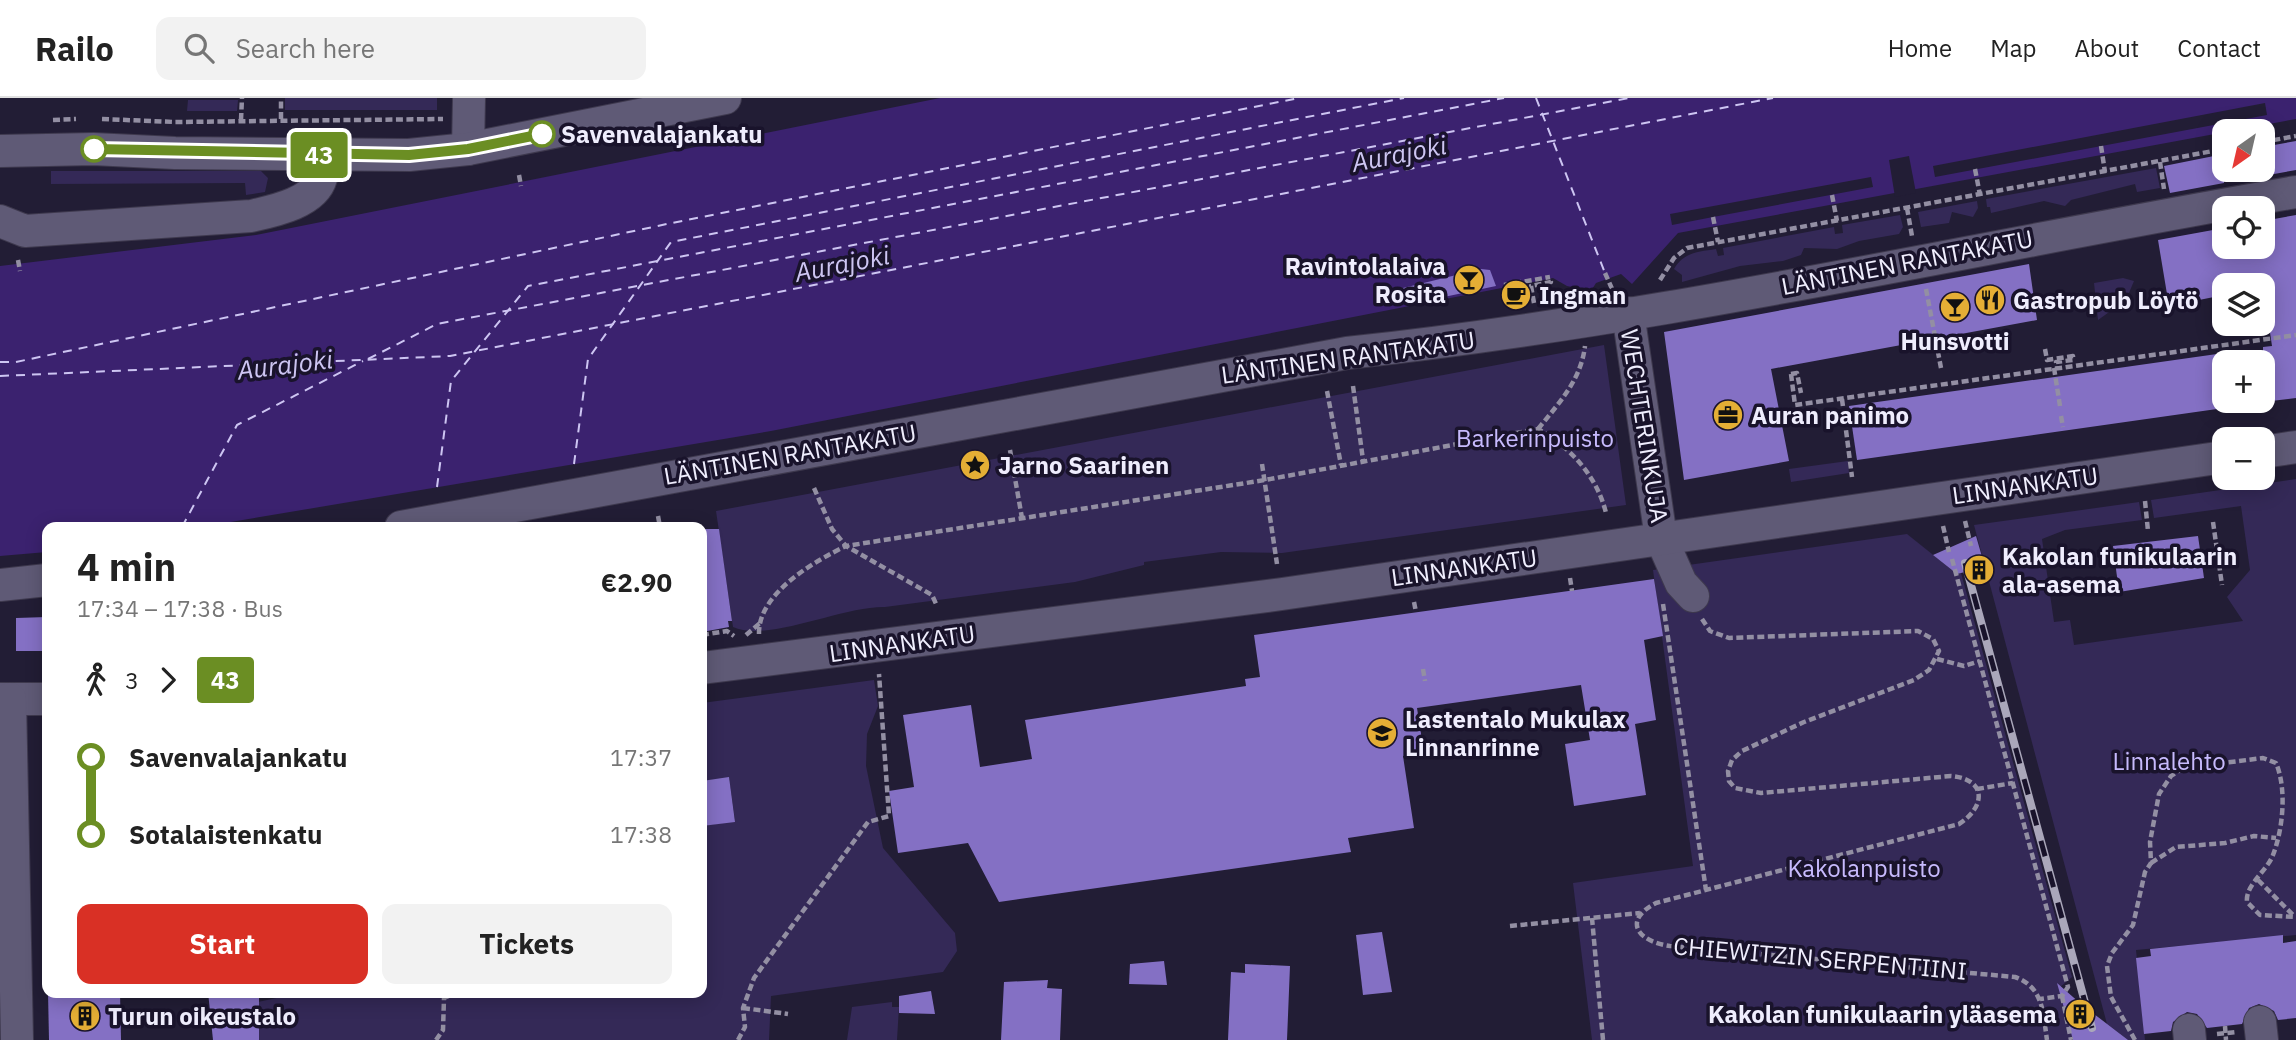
<!DOCTYPE html>
<html lang="en">
<head>
<meta charset="utf-8">
<style>
  body { margin:0; font-family:"IBM Plex Sans",sans-serif; background:#f2f2f2; color:#222; height:100vh; display:flex; flex-direction:column; font-size:26px; white-space:nowrap }
  * { box-sizing:border-box; margin:0 }
  p { font-size:23px; color:#767676 }
  .icon { flex:none; width:38px; height:38px; fill:none; stroke:currentColor; stroke-width:2; stroke-linecap:round; stroke-linejoin:round }
  .map { position:relative; flex:1; overflow:hidden }
  .side { position:absolute; left:42px; top:424px; width:665px; height:476px; display:flex; flex-direction:column; background:#fff; border-radius:14px; box-shadow:0 4px 18px #0003 }
  .side>* { flex:none }
  .badge { padding:0 14px; border-radius:5px; font-size:24px; line-height:46px }
  .needle { width:46px; rotate:214deg }
  .tools { position:absolute; left:2212px; top:21px; display:grid; gap:14px }
  .tools a { display:grid; place-items:center; width:63px; height:63px; border-radius:14px; background:#fff; box-shadow:0 4px 18px #0003; font-size:35px }
  .map>.badge { position:absolute; translate:-50% -50%; box-shadow:0 0 0 4px #fff }
  .legs { display:flex; align-items:center; gap:10px; height:77px; padding:0 35px; font-size:23px }
  .legs p { margin-inline-start:auto }
  .head { display:flex; align-items:center; justify-content:space-between; height:119px; padding:0 35px }
  h1 { font-size:38px; font-weight:700; line-height:52px }
  .button { display:flex; gap:14px; margin-top:auto; padding:14px 35px }
  .button a { flex:1; height:80px; border-radius:14px; background:#d93025; color:#fff; font-size:28px; font-weight:700; line-height:80px; text-align:center }
  .button a+a { background:#f2f2f2; color:#222 }
  ul { padding:0 35px; list-style:none }
  li { display:flex; align-items:center; gap:24px; height:77px; font-size:26px }
  li i { display:grid; place-items:center; width:10px; height:100%; margin:0 9px; background:currentColor }
  li i::after { content:''; width:18px; height:18px; margin:-9px; border:5px solid; border-radius:50%; background:#fff }
  li p { margin-inline-start:auto }
  li:first-child i { background:linear-gradient(#0000 50%,currentColor 0) }
  li:last-child i { background:linear-gradient(currentColor 50%,#0000 0) }
  header { display:flex; align-items:center; gap:42px; box-sizing:border-box; height:98px; padding:0 35px; background:#fff; border-bottom:2px solid #e0e0e0 }
  header strong { font-size:33px }
  nav { display:flex; gap:38px; margin-inline-start:auto; font-size:24px }
  .search { width:490px; height:63px; background:#f2f2f2; display:flex; align-items:center; gap:18px; box-sizing:border-box; padding:0 24px; border-radius:14px; color:#767676; font-size:26px }
  .map>svg:first-child { display:block }
  .green { fill:#342957 }
  .water { fill:#3b226f }
  .pier { fill:#221d35 }
  .lines { fill:none; stroke-linecap:round; stroke-linejoin:round }
  .ferry { stroke:#cdc5f2; stroke-width:2; stroke-dasharray:9 7; stroke-linecap:butt }
  .building { fill:#8470c4 }
  .minor-casing { stroke:#3e394e; stroke-width:34 }
  .path { stroke:#938fa3; stroke-width:4.5; stroke-dasharray:7 3.5; stroke-linecap:butt }
  .minor { stroke:#5f5a76; stroke-width:32 }
  .rail-casing { stroke:#aaa7ba; stroke-width:8 }
  .rail { stroke:#19132b; stroke-width:5; stroke-dasharray:16; stroke-linecap:butt }
  .line-1-casing { stroke:#fff; stroke-width:16 }
  .line-1 { stroke:#6b8e23; stroke-width:10 }
  .stop-1-dot { fill:#fff; stroke:#6b8e23; stroke-width:3.5 }
  .labels { text-anchor:middle; dominant-baseline:central; stroke-width:7; stroke-linejoin:round; paint-order:stroke }
  .stop-label { font-size:24px; font-weight:bold; fill:#efedfd; stroke:#19132b; text-anchor:start }
  .street-label { font-size:24px; fill:#efedfd; stroke:#19132b }
  .poi-label { font-size:24px; font-weight:bold; fill:#efedfd; stroke:#19132b; text-anchor:start }
  .park-label { font-size:24px; fill:#c7bafd; stroke:#19132b }
  .water-label { font-size:26px; font-style:italic; fill:#cdc5f2; stroke:#19132b }
</style>
</head>
<body>
<header>
<strong>Railo</strong>
<div class="search"><svg class="icon" aria-label="search" viewBox="0 0 24 24"><circle cx="10" cy="10" r="6"/><path d="M15 15l6 6"/></svg>Search here</div>
<nav><a>Home</a><a>Map</a><a>About</a><a>Contact</a></nav>
</header>
<div class="map">
<svg width="2296" height="942" viewBox="0 0 2296 942">
  <rect width="100%" height="100%" fill="#221d35"/>
  <!-- green -->
  <g class="green">
    <rect x="285" y="0" width="152" height="12"/>
    <path d="M 188,2 L 238,2 L 237,13 L 187,13 Z"/>
    <path d="M 2156,70 L 2160,90 L 2137,94 L 2135,86 L 2071,102 L 2065,108 L 2044,103 L 1991,115 L 1990,109 L 1987,109 L 1986,101 Z"/>
    <path d="M 51,73 L 261,73 L 268,80 L 265,94 L 246,97 L 245,85 L 51,86 Z"/>
    <path d="M 1977,103 L 1978,110 L 1973,119 L 1952,114 L 1949,125 L 1921,129 L 1918,114 Z"/>
    <path d="M 1900,117 L 1903,129 L 1899,136 L 1859,143 L 1837,151 L 1804,150 L 1801,157 L 1783,163 L 1740,168 L 1682,184 L 1682,177 L 1674,171 C 1684,154 1698,154 1716,151 L 1718,158 L 1724,157 L 1723,150 L 1834,129 L 1835,136 L 1843,135 L 1842,127 Z"/>
    <path d="M 2123,180 L 2134,183 L 2126,202 L 2098,222 L 2094,185 Z"/>
    <path d="M 1604,247 L 1626,407 L 1282,455 L 1221,454 L 1144,464 L 1144,467 L 1075,484 L 885,509 C 842,508 767,545 733,529 L 716,413 Z"/>
    <path d="M 1848,363 L 1849,375 L 1791,384 L 1789,371 Z"/>
    <path d="M 2296,381 L 2296,837 L 2136,852 L 2145,942 L 2115,942 L 2120,936 L 2107,926 L 1974,427 L 2139,404 L 2142,422 L 2065,432 L 2042,441 L 2054,524 L 2070,522 L 2074,547 L 2243,523 L 2227,499 L 2250,472 L 2241,408 L 2154,420 L 2151,402 Z"/>
    <path d="M 1907,436 L 1957,476 L 1961,475 L 2072,879 L 2059,890 L 2073,942 L 1592,942 L 1573,785 L 1693,768 L 1653,472 Z"/>
    <path d="M 874,582 L 878,608 L 867,636 L 866,668 L 883,750 L 955,835 L 957,853 L 943,874 L 771,898 L 769,942 L 258,942 L 258,904 L 304,894 L 702,894 L 702,728 L 735,723 L 729,680 L 702,683 L 702,605 Z"/>
    <path d="M 892,904 L 892,909 L 899,909 L 897,942 L 847,942 L 852,909 Z"/>
  </g>
  <!-- water -->
  <path class="water" d="M 940,0 L 2296,0 L 2296,21 L 1678,135 L 1632,186 L 1621,176 L 1596,185 L 1591,193 L 1567,188 L 1553,180 L 771,333 L 201,429 L 47,429 L 47,454 L 0,458 L 0,168 L 256,137 Z"/>
  <!-- pier -->
  <g class="pier">
    <path d="M 2265,5 L 2267,17 L 1935,79 L 1933,68 Z"/>
    <path d="M 1909,58 L 1916,95 L 1895,99 L 1889,62 Z"/>
    <path d="M 1871,79 L 1873,89 L 1713,119 L 1672,127 L 1670,116 Z"/>
  </g>
  <g class="lines">
    <!-- ferry -->
    <g class="ferry">
      <path d="M 1536,0 L 1605,175"/>
      <path d="M 368,261 L 437,226 L 1629,0"/>
      <path d="M 0,264 L 16,264 L 667,126 L 1299,0"/>
      <path d="M 0,278 L 450,258 L 1773,0"/>
      <path d="M 574,366 L 588,261 L 671,144 L 1404,0"/>
      <path d="M 437,389 L 451,283 L 528,188 L 1504,0"/>
      <path d="M 182,429 L 237,327 L 363,263"/>
    </g>
  </g>
  <!-- building -->
  <g class="building">
    <path d="M 2296,43 L 2296,72 L 2263,78 L 2263,49 Z"/>
    <path d="M 2224,56 L 2224,85 L 2170,95 L 2164,68 Z"/>
    <path d="M 2296,117 L 2296,300 L 2263,304 L 2263,249 L 2272,248 L 2263,187 L 2224,187 L 2224,197 L 2169,208 L 2158,142 L 2224,130 L 2224,149 L 2263,149 L 2263,123 Z"/>
    <path d="M 2029,166 L 2037,222 L 1771,271 L 1789,363 L 1684,382 L 1664,234 Z"/>
    <path d="M 1481,171 L 1490,172 L 1496,188 L 1406,207 L 1403,190 Z"/>
    <path d="M 2224,255 L 2224,310 L 1857,362 L 1849,308 Z"/>
    <path d="M 702,431 L 719,431 L 732,523 L 728,523 L 729,529 L 702,534 Z"/>
    <path d="M 1976,438 L 1985,469 L 1957,476 L 1933,457 Z"/>
    <path d="M 2198,438 L 2204,480 L 2119,494 L 2113,448 Z"/>
    <path d="M 1654,481 L 1663,538 L 1644,542 L 1656,622 L 1635,626 L 1646,697 L 1574,708 L 1565,646 L 1590,642 L 1581,587 L 1417,610 L 1424,655 L 1403,658 L 1414,730 L 1348,740 L 1351,754 L 999,804 L 968,745 L 898,755 L 889,693 L 914,689 L 903,617 L 971,607 L 980,669 L 1032,661 L 1025,622 L 1246,588 L 1245,581 L 1260,579 L 1254,537 Z"/>
    <path d="M 47,519 L 47,553 L 16,553 L 16,520 Z"/>
    <path d="M 729,679 L 735,724 L 702,728 L 702,683 Z"/>
    <path d="M 1382,834 L 1392,894 L 1363,897 L 1356,837 Z"/>
    <path d="M 2283,837 L 2283,845 L 2296,843 L 2296,920 L 2278,922 L 2274,913 L 2259,906 L 2249,910 L 2242,926 L 2207,930 L 2197,916 L 2187,914 L 2173,924 L 2171,933 L 2144,936 L 2136,860 L 2151,858 L 2150,851 Z"/>
    <path d="M 1164,863 L 1167,887 L 1129,886 L 1130,866 Z"/>
    <path d="M 1245,866 L 1290,868 L 1287,942 L 1228,942 L 1231,874 L 1245,875 Z"/>
    <path d="M 1048,882 L 1047,890 L 1062,891 L 1060,942 L 1001,942 L 1004,884 Z"/>
    <path d="M 2057,885 L 2081,906 L 2128,942 L 2073,942 Z"/>
    <path d="M 931,893 L 935,916 L 899,915 L 899,898 Z"/>
    <path d="M 48,894 L 120,894 L 121,942 L 49,942 Z"/>
    <path d="M 208,894 L 259,894 L 259,942 L 213,942 Z"/>
  </g>
  <g class="lines">
    <!-- minor casing -->
    <g class="minor-casing">
      <g id="minor">
        <path d="M 468,51 L 469,0"/>
        <path d="M 0,53 L 93,51 L 175,55 L 409,57 L 468,51 L 725,0"/>
        <path d="M 0,123 L 25,133 L 251,118 C 273,113 314,105 321,80 C 324,73 324,65 325,58"/>
        <path d="M 1628,215 L 1661,440 L 1681,485 L 1693,498"/>
        <path d="M 2263,354 L 2296,349"/>
        <path d="M 401,429 L 1347,255 C 1666,221 1980,148 2296,94"/>
        <path d="M 0,487 L 47,482"/>
        <path d="M 702,570 L 1282,496 L 2224,359"/>
        <path d="M 0,601 L 47,601"/>
        <path d="M 10,601 L 17,942"/>
        <path d="M 2260,924 L 2262,942"/>
        <path d="M 2189,932 L 2190,942"/>
      </g>
    </g>
    <!-- path -->
    <g class="path">
      <path d="M 102,21 L 175,24 L 443,21"/>
      <path d="M 281,21 L 281,0"/>
      <path d="M 53,22 L 76,21"/>
      <path d="M 241,22 L 242,0"/>
      <path d="M 2225,24 L 2227,33"/>
      <path d="M 2263,44 L 2296,38"/>
      <path d="M 2101,48 L 2105,74"/>
      <path d="M 2160,64 L 2164,91"/>
      <path d="M 1975,71 L 1980,97"/>
      <path d="M 519,77 L 521,88"/>
      <path d="M 1832,97 L 1837,123"/>
      <path d="M 1907,110 L 1912,138"/>
      <path d="M 1713,119 L 1718,144"/>
      <path d="M 18,162 L 20,173"/>
      <path d="M 1605,175 L 1613,193"/>
      <path d="M 1660,182 L 1674,160 L 1687,150 L 2224,51"/>
      <path d="M 1504,187 L 1550,179"/>
      <path d="M 1926,191 L 1941,270"/>
      <path d="M 1534,205 L 1531,188 L 1551,184 L 1550,180"/>
      <path d="M 2045,251 L 2047,262 L 2073,258 L 2073,262 L 2056,264 L 2057,270"/>
      <path d="M 2054,270 L 2060,308"/>
      <path d="M 1791,276 L 1795,307 L 2296,237"/>
      <path d="M 1791,276 L 1797,275 L 1801,295"/>
      <path d="M 1353,288 L 1363,362"/>
      <path d="M 1327,293 L 1341,367"/>
      <path d="M 1842,301 L 1852,379"/>
      <path d="M 2061,318 L 2063,329"/>
      <path d="M 1538,331 C 1559,305 1581,282 1585,248"/>
      <path d="M 1010,352 L 1022,420"/>
      <path d="M 1262,366 L 1277,466"/>
      <path d="M 814,390 L 832,431 L 846,448 L 932,497 L 937,508"/>
      <path d="M 2145,403 L 2148,433"/>
      <path d="M 658,418 L 660,429"/>
      <path d="M 1965,423 L 1971,448"/>
      <path d="M 2213,424 L 2222,487"/>
      <path d="M 601,428 L 601,429"/>
      <path d="M 1943,428 L 1949,454"/>
      <path d="M 1952,461 L 2068,889 L 2062,898 L 2040,901"/>
      <path d="M 1570,480 L 1572,493"/>
      <path d="M 1414,504 L 1416,514"/>
      <path d="M 1663,506 L 1706,792"/>
      <path d="M 1702,521 L 1710,533 L 1729,540 L 1918,533 L 1933,541 L 1939,553 L 1929,572 L 1914,582 L 1804,624 L 1742,653 L 1732,662 L 1728,673 L 1729,683 L 1735,690 L 1761,695 L 1951,678 C 1987,681 1986,709 1959,726 L 1656,805 C 1621,823 1639,844 1670,848 L 2015,879 C 2044,889 2043,916 2047,942"/>
      <path d="M 759,536 C 758,495 815,463 846,448 L 1265,382 L 1538,331 C 1570,349 1597,378 1606,415"/>
      <path d="M 702,537 L 727,533 L 734,538"/>
      <path d="M 746,537 L 760,525"/>
      <path d="M 1937,561 L 1964,568 L 1980,563"/>
      <path d="M 1423,571 L 1425,583"/>
      <path d="M 1977,691 L 2013,685"/>
      <path d="M 2151,765 L 2176,749 L 2225,745 L 2254,738 L 2276,740"/>
      <path d="M 2258,782 L 2294,818"/>
      <path d="M 1592,820 L 1603,942"/>
      <path d="M 1510,828 L 1640,815"/>
      <path d="M 2062,898 L 2071,942"/>
      <path d="M 743,910 L 788,916"/>
      <path d="M 2225,928 L 2226,942"/>
      <path d="M 2217,936 L 2236,934"/>
      <path d="M 436,942 L 443,932 L 444,900 L 458,894"/>
      <path d="M 738,942 L 745,929 L 743,910 L 754,880 L 868,724 L 889,718 L 879,576"/>
      <path d="M 2135,942 L 2111,899 L 2107,868 L 2112,855 L 2133,827 L 2145,774 L 2151,765 L 2150,744 L 2159,696 L 2171,678 L 2183,670 L 2263,660 L 2276,665 C 2287,691 2283,731 2273,757 C 2267,773 2245,787 2247,804 L 2260,817 L 2296,819"/>
    </g>
    <!-- minor -->
    <use href="#minor" class="minor"/>
    <!-- rail casing -->
    <g class="rail-casing">
      <path id="rail" d="M 1965,465 L 2092,930"/>
    </g>
    <!-- rail -->
    <use href="#rail" class="rail"/>
  </g>
  <g class="lines">
    <!-- line-1 casing -->
    <g class="line-1-casing">
      <path id="line-1" d="M 94,51 L 409,57 L 468,51 L 542,36"/>
    </g>
    <!-- line-1 -->
    <use href="#line-1" class="line-1"/>
  </g>
  <!-- icons -->
  <defs>
    <g id="bar-disc" transform="scale(1.575)"><circle r="9.5" fill="#e4ae35" stroke="#19132b"/><path d="M-6-5H6L.8 .8V4.5H3.5V6h-7V4.5H-.8V.8Z" fill="#111"/></g>
    <g id="cafe-disc" transform="scale(1.575)"><circle r="9.5" fill="#e4ae35" stroke="#19132b"/><path d="M-5.5-4.5H6V0H3Q3 3.5 0 3.5H-2.5Q-5.5 3.5-5.5 0ZM3-3.2v2h1.7v-2ZM-6 4.5H4V6H-6Z" fill="#111"/></g>
    <g id="restaurant-disc" transform="scale(1.575)"><circle r="9.5" fill="#e4ae35" stroke="#19132b"/><path d="M-5-6h1v4h1v-4h1v4h1v-4h1v5L-1.5 .5V6h-2V.5L-5-1ZM5-6V6H3V1.5H1.5Q1.5-4 5-6Z" fill="#111"/></g>
    <g id="office-disc" transform="scale(1.575)"><circle r="9.5" fill="#e4ae35" stroke="#19132b"/><path d="M-6-3h4V-5.5h4V-3h4V5H-6ZM-1-4.5V-3h2v-1.5ZM-6 0V1H6V0Z" fill="#111"/></g>
    <g id="sight-disc" transform="scale(1.575)"><circle r="9.5" fill="#e4ae35" stroke="#19132b"/><path d="M0-6L1.8-2.2L6-1.7L2.9 1.2L3.7 5.4L0 3.3L-3.7 5.4L-2.9 1.2L-6-1.7L-1.8-2.2Z" fill="#111"/></g>
    <g id="building-disc" transform="scale(1.575)"><circle r="9.5" fill="#e4ae35" stroke="#19132b"/><path d="M-4-6H4V6H1V3H-1V6H-4ZM-2.5-4.3h1.7v1.8h-1.7ZM.8-4.3h1.7v1.8H.8ZM-2.5-1h1.7V.8h-1.7ZM.8-1h1.7V.8H.8Z" fill="#111"/></g>
    <g id="school-disc" transform="scale(1.575)"><circle r="9.5" fill="#e4ae35" stroke="#19132b"/><path d="M0-5L7-2L0 1L-7-2ZM-4 1L0 2.5L4 1V4Q0 6-4 4Z" fill="#111"/></g>
  </defs>
  <g fill-rule="evenodd">
    <use href="#bar-disc" x="1469" y="182"/>
    <use href="#cafe-disc" x="1516" y="197"/>
    <use href="#restaurant-disc" x="1990" y="202"/>
    <use href="#bar-disc" x="1955" y="209"/>
    <use href="#office-disc" x="1728" y="317"/>
    <use href="#sight-disc" x="975" y="367"/>
    <use href="#building-disc" x="1979" y="472"/>
    <use href="#school-disc" x="1382" y="635"/>
    <use href="#building-disc" x="2080" y="916"/>
    <use href="#building-disc" x="85" y="918"/>
  </g>
  <!-- markers -->
  <g class="stop-1-dot">
    <circle cx="542" cy="36" r="12"/>
    <circle cx="94" cy="51" r="12"/>
  </g>
  <g class="labels">
    <!-- stop labels -->
    <g class="stop-label">
      <text x="561" y="36">Savenvalajankatu</text>
    </g>
    <!-- street labels -->
    <g class="street-label">
      <text transform="translate(1907 164) rotate(-11)">LÄNTINEN RANTAKATU</text>
      <text transform="translate(1348 259) rotate(-8)">LÄNTINEN RANTAKATU</text>
      <text transform="translate(1645 328) rotate(81)">WECHTERINKUJA</text>
      <text transform="translate(790 356) rotate(-10)">LÄNTINEN RANTAKATU</text>
      <text transform="translate(2025 387) rotate(-8)">LINNANKATU</text>
      <text transform="translate(1464 469) rotate(-8)">LINNANKATU</text>
      <text transform="translate(902 545) rotate(-8)">LINNANKATU</text>
      <text transform="translate(1820 860) rotate(5)">CHIEWITZIN SERPENTIINI</text>
    </g>
    <!-- poi labels -->
    <g class="poi-label">
      <text x="1446" y="168" text-anchor="end">Ravintolalaiva<tspan x="1446" dy="28">Rosita</tspan></text>
      <text x="1539" y="197">Ingman</text>
      <text x="2013" y="202">Gastropub Löytö</text>
      <text x="1955" y="243" text-anchor="middle">Hunsvotti</text>
      <text x="1751" y="317">Auran panimo</text>
      <text x="998" y="367">Jarno Saarinen</text>
      <text x="2002" y="458">Kakolan funikulaarin<tspan x="2002" dy="28">ala-asema</tspan></text>
      <text x="1405" y="621">Lastentalo Mukulax<tspan x="1405" dy="28">Linnanrinne</tspan></text>
      <text x="2057" y="916" text-anchor="end">Kakolan funikulaarin yläasema</text>
      <text x="108" y="918">Turun oikeustalo</text>
    </g>
    <!-- park labels -->
    <g class="park-label">
      <text x="1535" y="340">Barkerinpuisto</text>
      <text x="2169" y="663">Linnalehto</text>
      <text x="1864" y="770">Kakolanpuisto</text>
    </g>
    <!-- water labels -->
    <g class="water-label">
      <text transform="translate(1399 55) rotate(-11)">Aurajoki</text>
      <text transform="translate(842 165) rotate(-11)">Aurajoki</text>
      <text transform="translate(285 266) rotate(-7)">Aurajoki</text>
    </g>
  </g>
</svg>
<div class="tools">
<a><svg class="needle" viewBox="-14 -14 28 28"><path d="M0-13l5 13h-10z" fill="#e53935"/><path d="M0 13l5-13h-10z" fill="#767676"/></svg></a>
<a><svg class="icon" aria-label="locate" viewBox="0 0 24 24"><circle cx="12" cy="12" r="6"/><path d="M12 2v4M12 18v4M2 12h4M18 12h4"/></svg></a>
<a><svg class="icon" aria-label="layers" viewBox="0 0 24 24"><path d="M12 4l9 5-9 5-9-5zM3 14l9 5 9-5"/></svg></a>
<a>+</a>
<a>−</a>
</div>
<b class="badge" style="left:319px;top:57px;background:#6b8e23;color:#fff">43</b>
<section class="side">
<div class="head"><div><h1>4 min</h1><p>17:34 – 17:38 · Bus</p></div><b>€2.90</b></div>
<div class="legs"><svg class="icon" aria-label="walk" viewBox="0 0 24 24"><circle cx="13" cy="4" r="2"/><path d="M13 8l-2 6 4 7M11 14l-3 7M7 12l3-4h3l4 4"/></svg>3<svg class="icon" aria-label="forward" viewBox="0 0 24 24"><path d="M9 5l7 7-7 7"/></svg><b class="badge" style="background:#6b8e23;color:#fff">43</b></div>
<ul>
<li><i style="color:#6b8e23"></i><b>Savenvalajankatu</b><p>17:37</p></li>
<li><i style="color:#6b8e23"></i><b>Sotalaistenkatu</b><p>17:38</p></li>
</ul>
<div class="button"><a>Start</a><a>Tickets</a></div>
</section>
</div>
</body>
</html>
